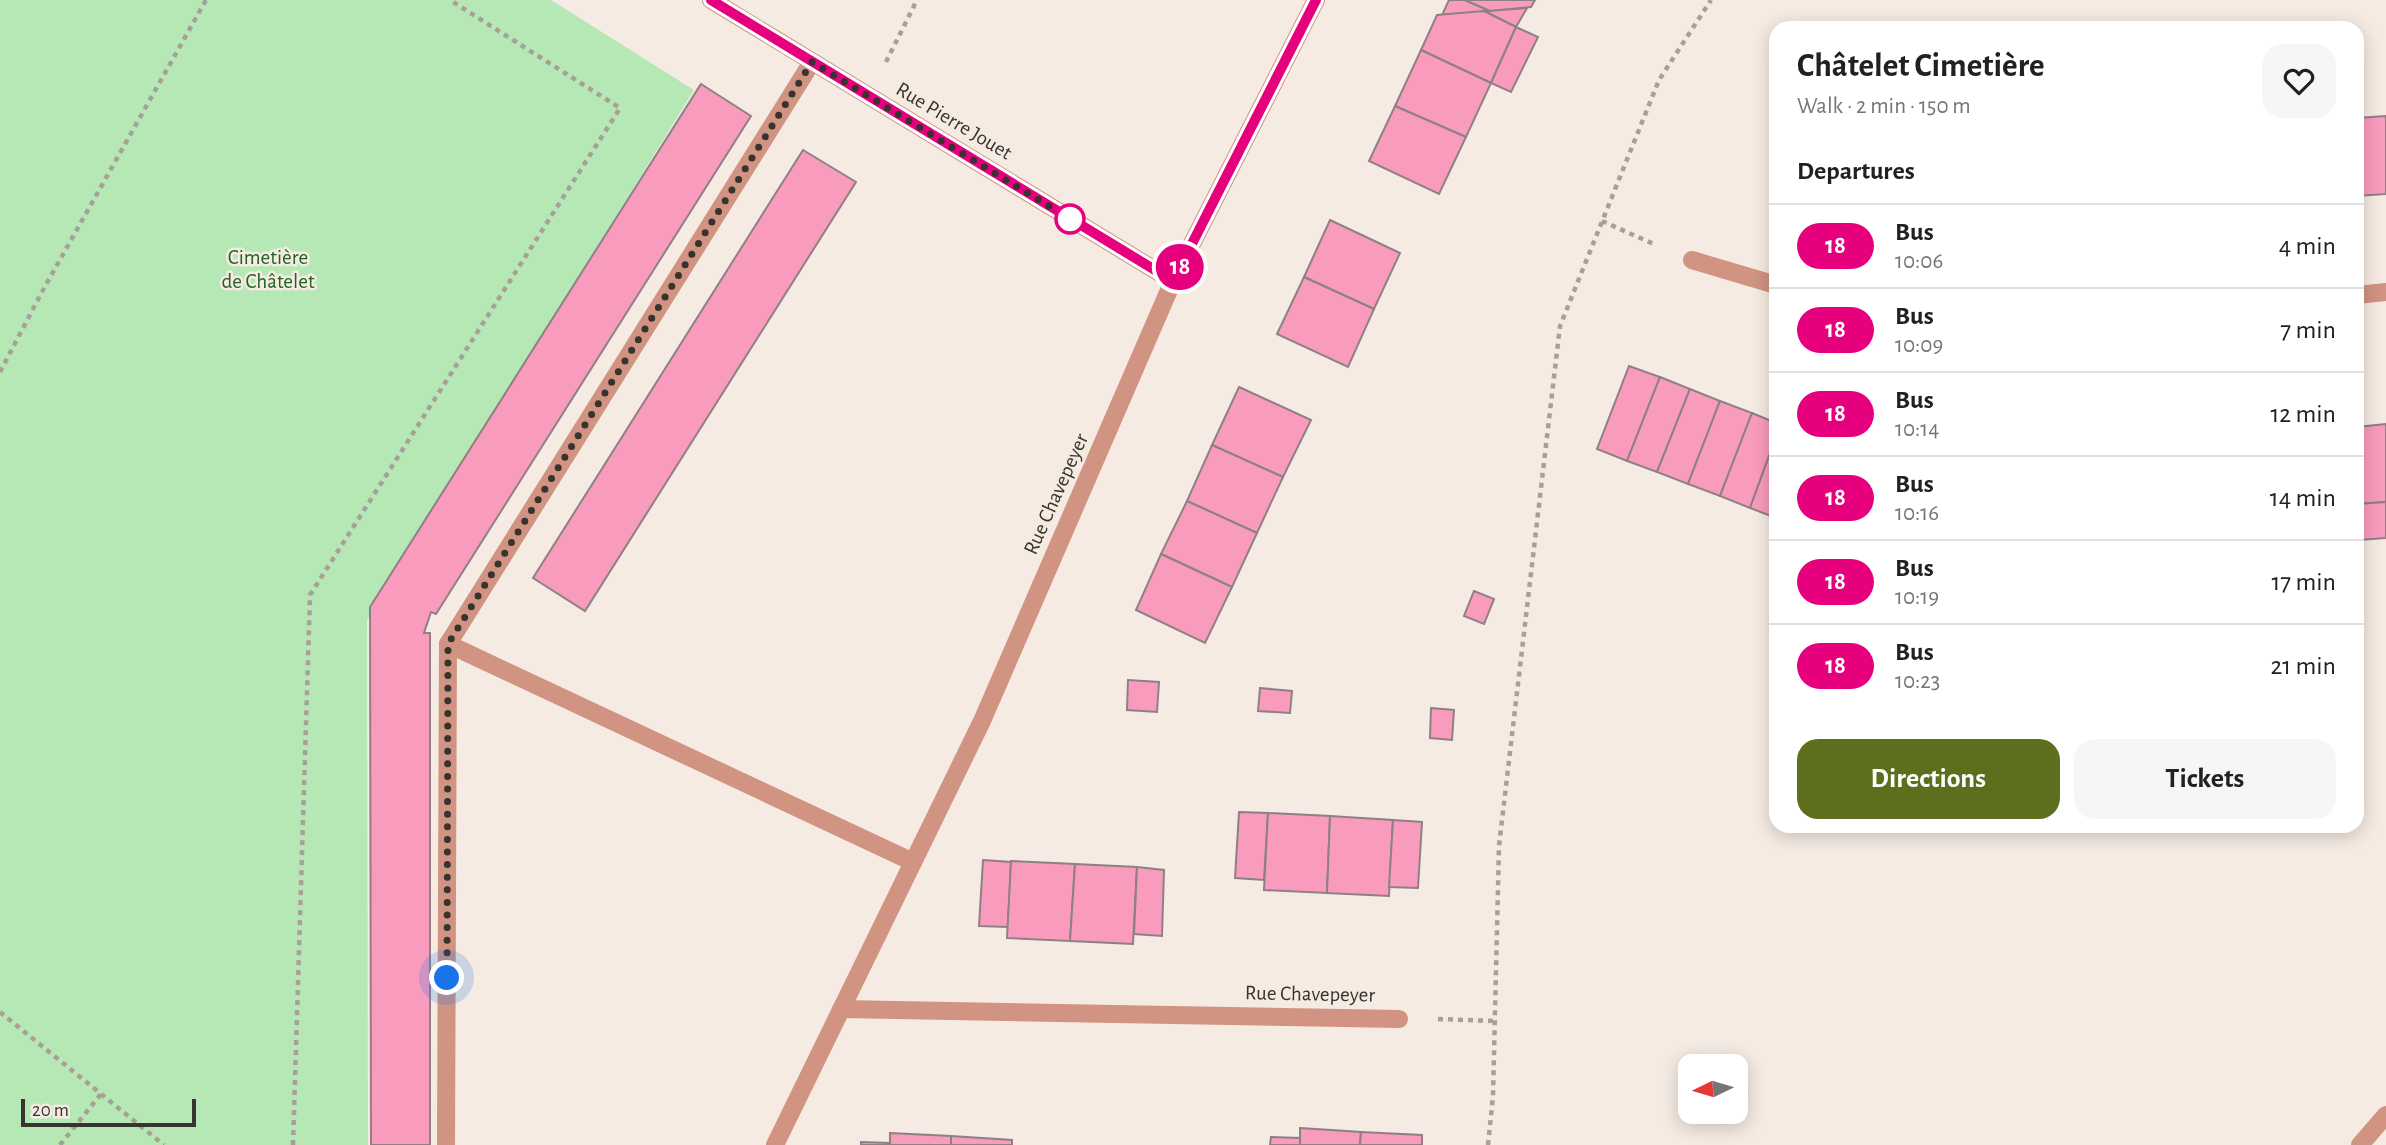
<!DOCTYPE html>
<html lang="en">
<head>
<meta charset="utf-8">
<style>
  body { margin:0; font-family:"Alegreya Sans",sans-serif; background:#f6f6f6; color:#202124; height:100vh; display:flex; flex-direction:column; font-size:26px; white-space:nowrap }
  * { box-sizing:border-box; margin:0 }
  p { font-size:23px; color:#757577 }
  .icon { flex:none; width:38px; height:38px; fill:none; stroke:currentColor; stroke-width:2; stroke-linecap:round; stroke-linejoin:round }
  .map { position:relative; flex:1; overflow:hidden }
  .panel { position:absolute; left:1769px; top:21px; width:595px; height:812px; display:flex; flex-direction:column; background:#fff; border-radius:21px; box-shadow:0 4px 18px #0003 }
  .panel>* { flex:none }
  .badge { padding:0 14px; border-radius:23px; font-size:24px; line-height:46px }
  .needle { width:46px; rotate:265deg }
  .buttons { position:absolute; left:1678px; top:1054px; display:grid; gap:14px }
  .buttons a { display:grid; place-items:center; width:70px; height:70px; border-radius:14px; background:#fff; box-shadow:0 4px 18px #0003; font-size:35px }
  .scale { position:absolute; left:21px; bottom:18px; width:175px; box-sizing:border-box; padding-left:7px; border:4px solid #37332f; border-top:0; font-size:19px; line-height:24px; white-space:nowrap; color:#37332f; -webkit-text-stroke:5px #f6ebe2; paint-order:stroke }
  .you { position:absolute; width:35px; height:35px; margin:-18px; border:5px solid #fff; border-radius:50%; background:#1a73e8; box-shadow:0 0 0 10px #1a73e833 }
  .map>.badge { position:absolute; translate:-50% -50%; box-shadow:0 0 0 4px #fff }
  h2 { padding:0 28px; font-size:26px; line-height:63px }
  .round { display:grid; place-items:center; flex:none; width:74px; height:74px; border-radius:21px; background:#f6f6f6 }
  .headline { display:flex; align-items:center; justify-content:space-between; height:119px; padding:0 28px }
  h1 { font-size:33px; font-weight:600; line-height:52px }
  .primary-button { display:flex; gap:14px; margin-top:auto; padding:14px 28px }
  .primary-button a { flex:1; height:80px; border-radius:21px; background:#5d6f1c; color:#fff; font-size:28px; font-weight:600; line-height:80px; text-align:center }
  .primary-button a+a { background:#f6f6f6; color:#202124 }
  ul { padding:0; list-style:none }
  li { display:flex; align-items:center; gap:21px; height:84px; padding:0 28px; border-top:2px solid #e0e0e0 }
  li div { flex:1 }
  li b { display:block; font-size:26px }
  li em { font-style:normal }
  li .badge { min-width:77px; font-weight:700; text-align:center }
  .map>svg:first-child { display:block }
  .green { fill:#b6e8b5 }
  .building { fill:#f99bbd; stroke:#8e8084; stroke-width:2 }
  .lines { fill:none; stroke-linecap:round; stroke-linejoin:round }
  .path { stroke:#a79f98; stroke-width:4.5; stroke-dasharray:5 5; stroke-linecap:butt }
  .lane { stroke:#d19382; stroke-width:18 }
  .street { stroke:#d19382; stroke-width:18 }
  .line-casing { stroke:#fff; stroke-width:16 }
  .line { stroke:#e6007e; stroke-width:10 }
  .walk { stroke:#37332f; stroke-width:7; stroke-dasharray:0 12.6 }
  .stop-dot { fill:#fff; stroke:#e6007e; stroke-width:3.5 }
  .labels { text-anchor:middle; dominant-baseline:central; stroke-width:5; stroke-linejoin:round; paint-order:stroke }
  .street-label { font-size:21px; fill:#37332f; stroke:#f6ebe2 }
  .park-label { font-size:21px; fill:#206324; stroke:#f6ebe2 }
</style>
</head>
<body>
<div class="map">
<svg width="2386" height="1145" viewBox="0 0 2386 1145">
  <rect width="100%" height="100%" fill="#f6ebe2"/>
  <!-- green -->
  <path class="green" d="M 0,0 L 551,0 L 694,90 L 367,620 L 368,1145 L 0,1145 Z"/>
  <!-- building -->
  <g class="building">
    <path d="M 1449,0 L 1465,0 L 1490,11 L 1442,15 Z"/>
    <path d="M 1465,0 L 1535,0 L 1531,7 L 1490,11 Z"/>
    <path d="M 1527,8 L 1516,27 L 1484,11 L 1490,11 Z"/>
    <path d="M 1484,11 L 1516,27 L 1491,83 L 1421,50 L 1437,15 Z"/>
    <path d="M 1516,27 L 1538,37 L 1511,92 L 1491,83 Z"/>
    <path d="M 1421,50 L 1491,83 L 1466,137 L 1395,106 Z"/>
    <path d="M 701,84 L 751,116 L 436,614 L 431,612 L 424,633 L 430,633 L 430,1145 L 371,1145 L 370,607 Z"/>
    <path d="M 1395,106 L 1466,137 L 1439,194 L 1369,161 Z"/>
    <path d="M 2386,116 L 2386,194 L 2357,196 L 2357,118 Z"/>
    <path d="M 803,150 L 856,182 L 585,611 L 533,578 Z"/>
    <path d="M 1330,220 L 1400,253 L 1374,309 L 1304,277 Z"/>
    <path d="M 1304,277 L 1374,309 L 1348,367 L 1277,334 Z"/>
    <path d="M 1629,366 L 1660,377 L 1627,461 L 1597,449 Z"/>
    <path d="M 1660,377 L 1690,389 L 1657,472 L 1627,461 Z"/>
    <path d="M 1239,387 L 1311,420 L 1283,477 L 1212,445 Z"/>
    <path d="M 1690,389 L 1720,401 L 1688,484 L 1657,472 Z"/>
    <path d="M 1720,401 L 1752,413 L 1720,496 L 1688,484 Z"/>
    <path d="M 1752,413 L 1776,423 L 1776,437 L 1750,508 L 1720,496 Z"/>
    <path d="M 2386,424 L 2386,502 L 2357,504 L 2357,427 Z"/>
    <path d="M 1776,437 L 1776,518 L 1750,508 Z"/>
    <path d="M 1212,445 L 1283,477 L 1257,533 L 1187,501 Z"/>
    <path d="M 1187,501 L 1257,533 L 1232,587 L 1161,554 Z"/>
    <path d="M 2386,502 L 2386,538 L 2359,540 L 2357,504 Z"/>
    <path d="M 1161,554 L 1232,587 L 1205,643 L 1136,610 Z"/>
    <path d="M 1474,591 L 1494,599 L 1484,624 L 1464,616 Z"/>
    <path d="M 2357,620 L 2358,620 L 2362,653 L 2357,654 Z"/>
    <path d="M 1128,680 L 1159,682 L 1157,712 L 1127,710 Z"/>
    <path d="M 1260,688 L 1292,691 L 1290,713 L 1258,711 Z"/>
    <path d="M 1431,708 L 1454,710 L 1452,740 L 1430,738 Z"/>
    <path d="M 1239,812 L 1268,813 L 1264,880 L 1235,878 Z"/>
    <path d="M 1268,813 L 1330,816 L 1327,893 L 1264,890 Z"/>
    <path d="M 1330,816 L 1393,820 L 1389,896 L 1327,893 Z"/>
    <path d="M 1393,820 L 1422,822 L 1418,888 L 1389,887 Z"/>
    <path d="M 983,860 L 1011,862 L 1008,927 L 979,926 Z"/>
    <path d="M 1011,861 L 1075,864 L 1070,941 L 1007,938 Z"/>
    <path d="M 1075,864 L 1137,867 L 1133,944 L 1070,941 Z"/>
    <path d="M 1137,867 L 1164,870 L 1162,936 L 1134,934 Z"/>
    <path d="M 1300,1128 L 1361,1132 L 1360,1145 L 1300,1145 Z"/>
    <path d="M 1361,1132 L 1422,1135 L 1422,1145 L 1360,1145 Z"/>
    <path d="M 890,1133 L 951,1136 L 951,1145 L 890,1145 Z"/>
    <path d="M 951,1136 L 1012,1140 L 1012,1145 L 951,1145 Z"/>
    <path d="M 1271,1137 L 1300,1138 L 1300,1145 L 1270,1145 Z"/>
    <path d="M 861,1142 L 890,1143 L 890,1145 L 861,1145 Z"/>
  </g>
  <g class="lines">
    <!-- path -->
    <g class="path">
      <path d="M 886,62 L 917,0"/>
      <path d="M 1602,221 L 1656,245"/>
      <path d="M 0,372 L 43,290 L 206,0"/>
      <path d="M 0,1012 L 164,1145"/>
      <path d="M 1438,1019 L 1495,1021"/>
      <path d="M 60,1145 L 101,1094"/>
      <path d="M 293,1145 L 310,595 L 620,108 L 450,0"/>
      <path d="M 1488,1145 L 1493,1096 L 1499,846 L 1560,326 L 1659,80 L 1711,0"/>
    </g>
    <!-- lane -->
    <g class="lane">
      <path d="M 448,644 L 913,862"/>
      <path d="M 446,1145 L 448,644 L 812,62"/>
    </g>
    <!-- street -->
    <g class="street">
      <path d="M 711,0 L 1173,281"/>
      <path d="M 1692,260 L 1776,285"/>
      <path d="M 2357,295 L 2386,292"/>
      <path d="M 841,1009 L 1399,1019"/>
      <path d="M 775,1145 L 982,721 L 1173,281 L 1316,0"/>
      <path d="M 2360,1145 L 2386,1115"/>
    </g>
  </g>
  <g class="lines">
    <!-- line casing -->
    <g class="line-casing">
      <path id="line" d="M 711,0 L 1173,281 L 1316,0"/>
    </g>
    <!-- line -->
    <use href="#line" class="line"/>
    <!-- walk -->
    <path class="walk" d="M 447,978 L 448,644 L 812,62 L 1080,225 L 1070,219"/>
  </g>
  <!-- markers -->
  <circle class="stop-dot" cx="1070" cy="219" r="14"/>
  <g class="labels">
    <!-- street labels -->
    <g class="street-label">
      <text transform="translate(954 121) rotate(31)">Rue Pierre Jouet</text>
      <text transform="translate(1056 494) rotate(-66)">Rue Chavepeyer</text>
      <text transform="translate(1310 994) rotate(1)">Rue Chavepeyer</text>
    </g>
    <!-- park labels -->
    <g class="park-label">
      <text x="268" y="257">Cimetière<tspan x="268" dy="24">de Châtelet</tspan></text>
    </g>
  </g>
</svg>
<div class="buttons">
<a><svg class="needle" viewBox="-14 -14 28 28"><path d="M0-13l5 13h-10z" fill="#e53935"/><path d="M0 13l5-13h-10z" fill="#757577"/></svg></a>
</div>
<div class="scale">20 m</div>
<div class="you" style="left:447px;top:978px"></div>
<b class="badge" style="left:1180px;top:267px;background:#e6007e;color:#fff">18</b>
<section class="panel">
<div class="headline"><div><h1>Châtelet Cimetière</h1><p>Walk · 2 min · 150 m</p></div><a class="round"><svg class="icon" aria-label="heart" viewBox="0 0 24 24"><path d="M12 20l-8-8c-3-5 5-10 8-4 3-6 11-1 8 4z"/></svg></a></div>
<h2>Departures</h2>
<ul>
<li><span class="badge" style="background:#e6007e;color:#fff">18</span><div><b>Bus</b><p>10:06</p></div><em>4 min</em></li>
<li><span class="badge" style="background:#e6007e;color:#fff">18</span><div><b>Bus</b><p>10:09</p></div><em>7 min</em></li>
<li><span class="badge" style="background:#e6007e;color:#fff">18</span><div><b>Bus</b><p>10:14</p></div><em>12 min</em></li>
<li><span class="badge" style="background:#e6007e;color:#fff">18</span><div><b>Bus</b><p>10:16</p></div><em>14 min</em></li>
<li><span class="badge" style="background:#e6007e;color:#fff">18</span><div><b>Bus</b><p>10:19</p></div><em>17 min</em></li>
<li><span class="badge" style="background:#e6007e;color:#fff">18</span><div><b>Bus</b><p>10:23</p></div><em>21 min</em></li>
</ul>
<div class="primary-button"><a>Directions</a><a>Tickets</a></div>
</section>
</div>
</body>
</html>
